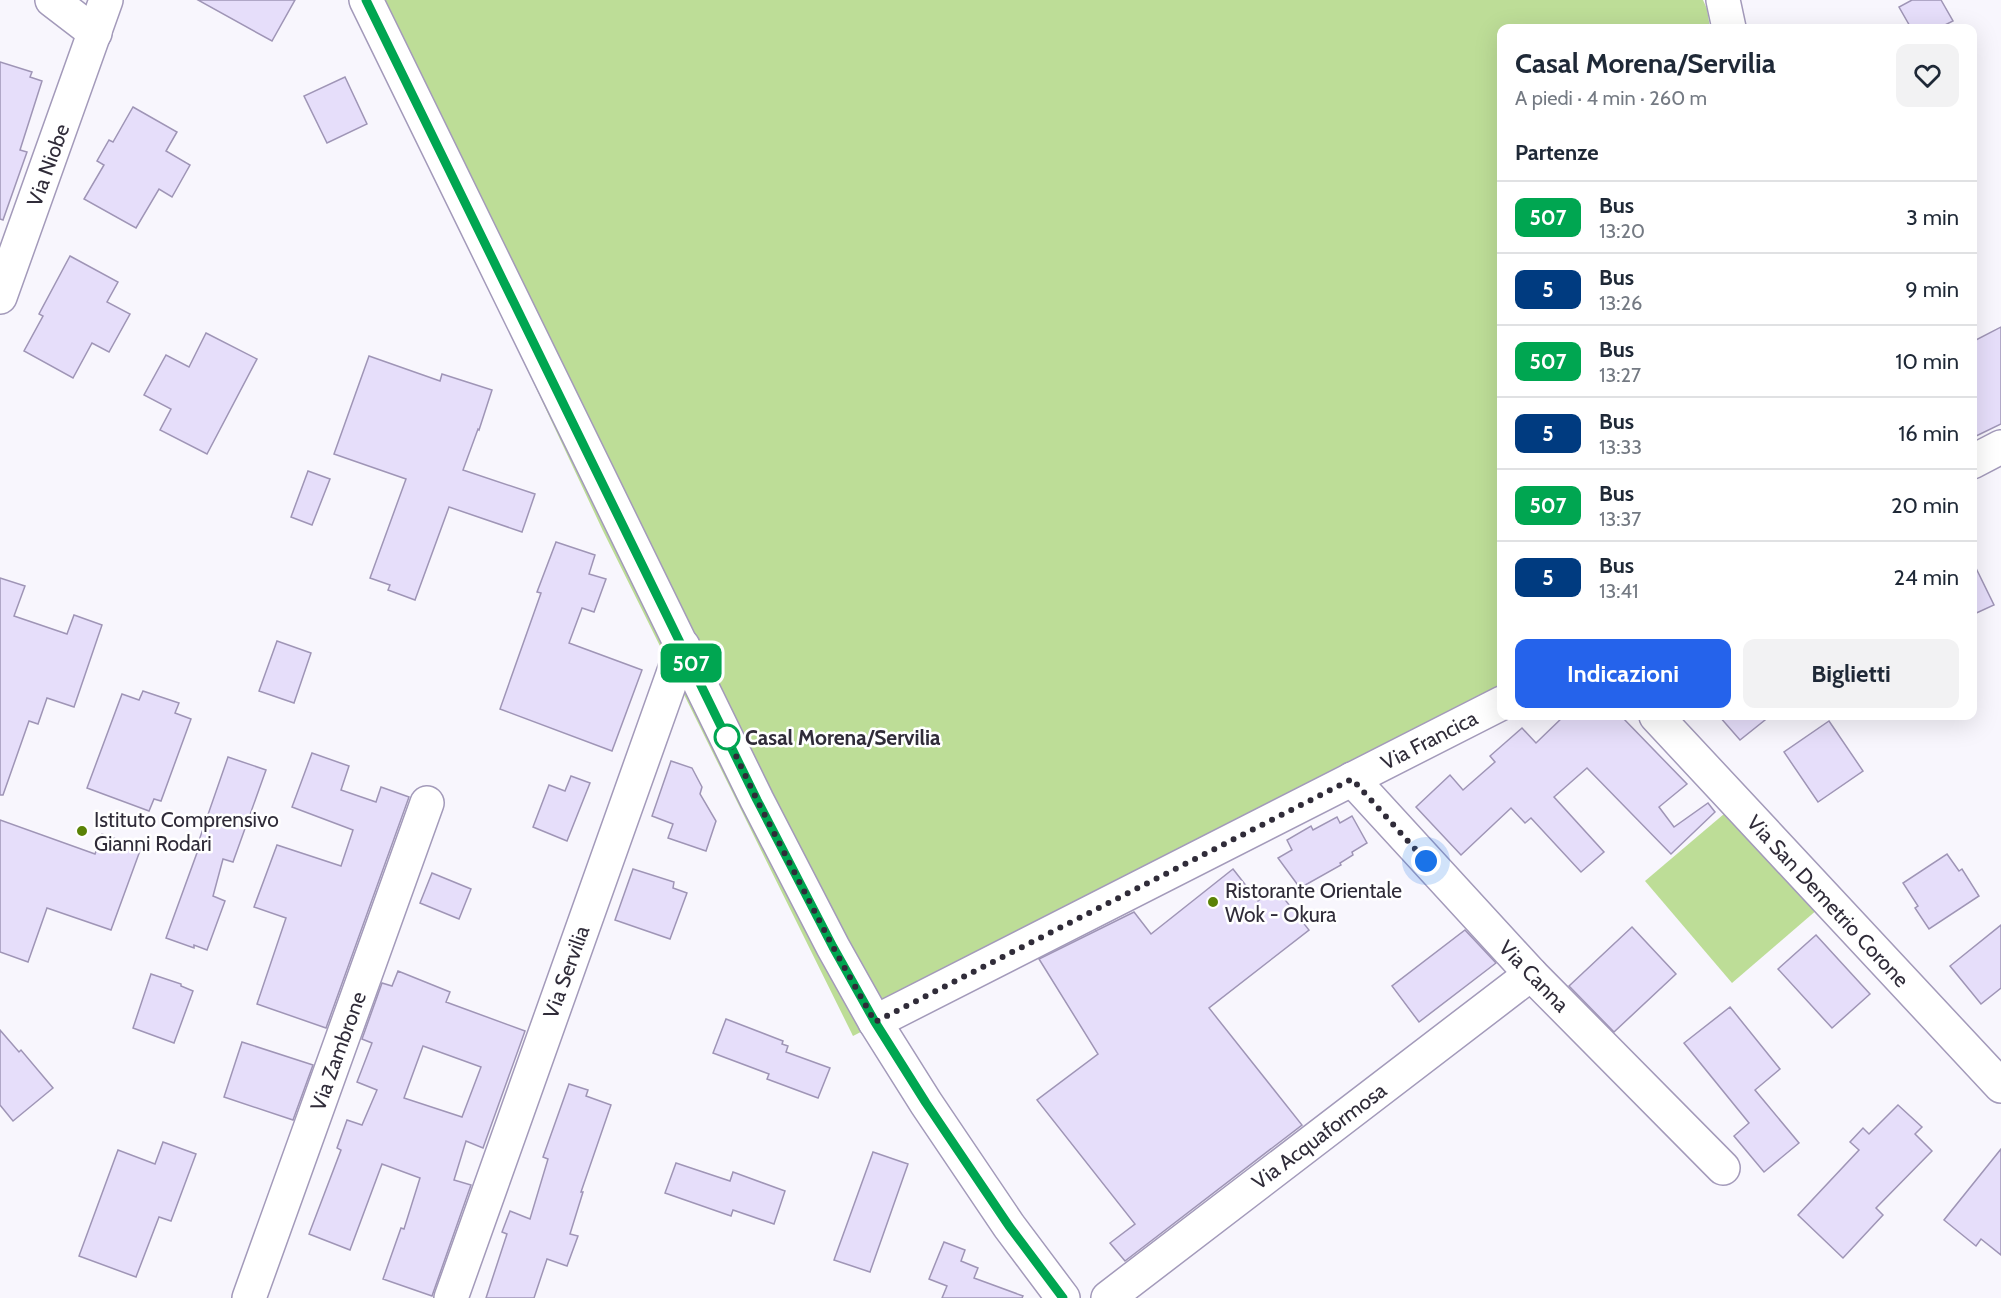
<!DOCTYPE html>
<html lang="it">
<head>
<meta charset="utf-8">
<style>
  body { margin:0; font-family:Cabin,sans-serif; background:#f2f2f3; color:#1f2937; height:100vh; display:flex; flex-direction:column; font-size:22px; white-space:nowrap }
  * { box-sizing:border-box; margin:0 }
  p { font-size:20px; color:#747a83 }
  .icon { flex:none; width:33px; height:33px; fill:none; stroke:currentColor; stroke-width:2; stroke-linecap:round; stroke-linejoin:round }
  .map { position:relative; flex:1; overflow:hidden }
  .sheet { position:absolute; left:1497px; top:24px; width:480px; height:696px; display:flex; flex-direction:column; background:#fff; border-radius:12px; box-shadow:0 6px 24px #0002 }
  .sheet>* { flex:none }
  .badge { padding:0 12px; border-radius:9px; font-size:21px; line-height:39px }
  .you { position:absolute; width:30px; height:30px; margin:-15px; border:4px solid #fff; border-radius:50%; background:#1a73e8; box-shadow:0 0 0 9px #1a73e833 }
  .map>.badge { position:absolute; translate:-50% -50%; box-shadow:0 0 0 3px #fff }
  h2 { padding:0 18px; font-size:22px; line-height:54px }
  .round { display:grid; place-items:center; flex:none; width:63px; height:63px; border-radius:12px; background:#f2f2f3 }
  .head { display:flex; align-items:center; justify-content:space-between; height:102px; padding:0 18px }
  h1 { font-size:28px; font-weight:700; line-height:45px }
  .button { display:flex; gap:12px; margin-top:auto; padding:12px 18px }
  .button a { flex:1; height:69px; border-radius:12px; background:#2563eb; color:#fff; font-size:24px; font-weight:700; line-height:69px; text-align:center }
  .button a+a { background:#f2f2f3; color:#1f2937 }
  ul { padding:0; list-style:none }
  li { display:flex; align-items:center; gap:18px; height:72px; padding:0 18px; border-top:2px solid #e0e1e3 }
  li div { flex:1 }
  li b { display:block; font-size:22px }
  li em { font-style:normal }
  li .badge { min-width:66px; font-weight:700; text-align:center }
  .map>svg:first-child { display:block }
  .green { fill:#bddd97 }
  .building { fill:#e6defa; stroke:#9f95b6; stroke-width:1.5; fill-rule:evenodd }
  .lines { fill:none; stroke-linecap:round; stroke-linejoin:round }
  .minor-casing { stroke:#a39aba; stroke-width:36 }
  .major-casing { stroke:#a39aba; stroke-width:36 }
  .minor { stroke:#fff; stroke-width:33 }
  .major { stroke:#fff; stroke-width:33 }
  .line-casing { stroke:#fff; stroke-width:14 }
  .line { stroke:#00a651; stroke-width:9 }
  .walk { stroke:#302c39; stroke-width:6; stroke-dasharray:0 10.8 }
  .stop-dot { fill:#fff; stroke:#00a651; stroke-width:3 }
  .poi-dot { fill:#5a8206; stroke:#fff; stroke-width:2 }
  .labels { text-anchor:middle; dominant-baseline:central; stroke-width:5; stroke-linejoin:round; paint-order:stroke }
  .street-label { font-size:21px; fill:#302c39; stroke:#fff }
  .stop-label { font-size:21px; font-weight:bold; fill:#302c39; stroke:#fff; text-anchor:start }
  .poi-label { font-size:21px; fill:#302c39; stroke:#fff; text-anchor:start }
</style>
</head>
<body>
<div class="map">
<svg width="2001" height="1298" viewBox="0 0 2001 1298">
  <rect width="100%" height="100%" fill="#f8f6fd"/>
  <!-- green -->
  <g class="green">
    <path d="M 354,0 L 1703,0 L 1707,9 L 1710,28 L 1502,28 L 1501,703 L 853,1036 L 603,531 Z"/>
    <path d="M 1731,808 L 1818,909 L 1732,983 L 1645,881 Z"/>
  </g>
  <!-- building -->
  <g class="building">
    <path d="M 198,0 L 295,0 L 272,41 Z"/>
    <path d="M 1912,0 L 1941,0 L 1953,21 L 1939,28 L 1911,28 L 1899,7 Z"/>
    <path d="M 0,62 L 32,72 L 30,77 L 42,81 L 20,150 L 27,152 L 3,220 L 0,219 Z"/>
    <path d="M 345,77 L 367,124 L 327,143 L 304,96 Z"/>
    <path d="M 133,107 L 177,132 L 166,151 L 190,165 L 172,197 L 159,189 L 136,228 L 84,199 L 104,165 L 97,161 L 109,140 L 113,142 Z"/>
    <path d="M 70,256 L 118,282 L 107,302 L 130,314 L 109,352 L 92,343 L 73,378 L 24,351 L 43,316 L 39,314 Z"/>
    <path d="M 2001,327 L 2001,424 L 1972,438 L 1972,342 Z"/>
    <path d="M 206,333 L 257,359 L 207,454 L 160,430 L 171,409 L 144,395 L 166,355 L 189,367 Z"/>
    <path d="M 369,356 L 440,381 L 442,374 L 492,390 L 479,430 L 478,429 L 463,470 L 535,494 L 522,532 L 449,507 L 415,600 L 388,590 L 390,585 L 370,578 L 406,479 L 334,454 Z"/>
    <path d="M 308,471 L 330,479 L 312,525 L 291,517 Z"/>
    <path d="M 556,542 L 595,555 L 589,574 L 606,579 L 594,612 L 582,608 L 569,643 L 642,670 L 612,751 L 500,709 L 541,593 L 537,592 Z"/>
    <path d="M 1972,560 L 1994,605 L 1972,615 Z"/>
    <path d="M 0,578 L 25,586 L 14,616 L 67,634 L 74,615 L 102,625 L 74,707 L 47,698 L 38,724 L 29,721 L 3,795 L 0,795 Z"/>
    <path d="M 277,641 L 311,653 L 294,703 L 259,691 Z"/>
    <path d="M 143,691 L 179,703 L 175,713 L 191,719 L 161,801 L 154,799 L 149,811 L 87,788 L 122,694 L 139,700 Z"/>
    <path d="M 1564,716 L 1621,716 L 1687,784 L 1659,807 L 1674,827 L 1708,803 L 1715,812 L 1671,854 L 1587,768 L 1554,797 L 1604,852 L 1581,872 L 1531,818 L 1525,823 L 1511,808 L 1461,855 L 1416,807 L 1450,775 L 1463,790 L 1495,762 L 1490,756 L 1522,728 L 1536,743 Z"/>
    <path d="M 1719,716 L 1770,716 L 1740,740 Z"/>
    <path d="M 1829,721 L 1863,771 L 1818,802 L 1784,752 Z"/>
    <path d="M 312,753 L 349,766 L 341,790 L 376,802 L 381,787 L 409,797 L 326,1028 L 257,1004 L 286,918 L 254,907 L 277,845 L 341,866 L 353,830 L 292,807 Z"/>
    <path d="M 228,757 L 266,770 L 233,862 L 223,859 L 213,896 L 225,901 L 207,950 L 194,945 L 194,948 L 166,938 L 198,850 L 196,849 Z"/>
    <path d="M 671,761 L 692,768 L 702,787 L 700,794 L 716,821 L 706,851 L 668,838 L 673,824 L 652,816 Z"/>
    <path d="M 571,776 L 590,783 L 567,841 L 533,827 L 549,785 L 565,791 Z"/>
    <path d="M 1352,816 L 1367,843 L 1352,852 L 1353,855 L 1340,863 L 1341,865 L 1300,888 L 1278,858 L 1292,850 L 1287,840 L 1311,826 L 1313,830 L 1337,817 L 1340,823 Z"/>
    <path d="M 0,820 L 95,854 L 102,834 L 141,848 L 111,930 L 47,908 L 28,962 L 0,952 Z"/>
    <path d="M 1947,854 L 1959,871 L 1962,869 L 1979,896 L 1929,929 L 1915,908 L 1918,906 L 1903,883 Z"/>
    <path d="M 633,869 L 674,882 L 673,888 L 687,893 L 670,939 L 615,920 Z"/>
    <path d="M 1233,869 L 1258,901 L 1275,887 L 1309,930 L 1209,1008 L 1302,1125 L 1125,1261 L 1110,1243 L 1135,1224 L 1037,1100 L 1098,1054 L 1039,959 L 1134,912 L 1151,934 Z"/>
    <path d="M 432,873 L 471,889 L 459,919 L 420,903 Z"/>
    <path d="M 2001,925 L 2001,988 L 1981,1004 L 1950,966 Z"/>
    <path d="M 1632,927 L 1676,974 L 1614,1032 L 1569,986 Z"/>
    <path d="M 1465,930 L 1496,963 L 1419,1022 L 1392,986 Z"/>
    <path d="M 1816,935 L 1870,994 L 1832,1028 L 1778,969 Z"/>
    <path d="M 398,971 L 450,992 L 446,1002 L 525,1031 L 483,1148 L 466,1141 L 454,1180 L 471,1185 L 432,1296 L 383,1279 L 401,1228 L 404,1229 L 420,1178 L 382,1164 L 350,1250 L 309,1234 L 341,1150 L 337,1148 L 347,1120 L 362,1125 L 377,1090 L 357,1082 L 372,1043 L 362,1039 L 382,983 L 392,986 ZM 423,1046 L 481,1067 L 462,1117 L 404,1098 Z"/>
    <path d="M 151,974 L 181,984 L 181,986 L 193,991 L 174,1043 L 133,1028 Z"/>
    <path d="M 1730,1007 L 1780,1069 L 1755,1090 L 1799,1143 L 1764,1172 L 1734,1136 L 1749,1123 L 1684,1043 Z"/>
    <path d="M 726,1019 L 783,1041 L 782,1044 L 788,1046 L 786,1052 L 830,1068 L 818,1098 L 767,1079 L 769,1074 L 713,1053 Z"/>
    <path d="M 0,1030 L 19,1052 L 21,1050 L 53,1088 L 13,1121 L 0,1105 Z"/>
    <path d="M 242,1042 L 313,1065 L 293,1120 L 224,1097 Z"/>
    <path d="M 569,1084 L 588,1090 L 586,1096 L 611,1105 L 581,1192 L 583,1192 L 570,1234 L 578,1236 L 567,1266 L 547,1259 L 534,1298 L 486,1298 L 507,1234 L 502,1232 L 510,1211 L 530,1219 L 548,1159 L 543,1157 Z"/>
    <path d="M 1898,1105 L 1922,1127 L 1915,1134 L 1932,1151 L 1876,1208 L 1883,1215 L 1843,1258 L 1798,1215 L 1859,1150 L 1850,1142 L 1863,1128 L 1869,1134 Z"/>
    <path d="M 163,1142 L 196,1154 L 171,1221 L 159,1217 L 136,1277 L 79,1256 L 118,1150 L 155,1164 Z"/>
    <path d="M 2001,1149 L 2001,1255 L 1981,1239 L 1976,1246 L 1944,1220 Z"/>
    <path d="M 873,1152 L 908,1164 L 870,1272 L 834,1260 Z"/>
    <path d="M 676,1163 L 730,1181 L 733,1172 L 785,1191 L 774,1224 L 733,1210 L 731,1216 L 665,1193 Z"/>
    <path d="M 944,1242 L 965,1250 L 961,1261 L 978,1268 L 974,1278 L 1023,1296 L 1022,1298 L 942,1298 L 947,1286 L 929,1279 Z"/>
  </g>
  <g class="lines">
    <!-- minor casing -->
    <g class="minor-casing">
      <g id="minor">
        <path d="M 52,0 L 95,33"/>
        <path d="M 1723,0 L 1729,28"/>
        <path d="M 0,297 L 106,0"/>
        <path d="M 1972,462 L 2001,447"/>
        <path d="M 1656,716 L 2001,1086"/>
        <path d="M 1352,779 L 1531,974 L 1723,1168"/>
        <path d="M 875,1022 L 1502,703"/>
        <path d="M 249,1298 L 427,803"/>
        <path d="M 451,1298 L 683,646"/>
        <path d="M 1108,1298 L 1531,974"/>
      </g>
    </g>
    <!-- major casing -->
    <g class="major-casing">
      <path id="major" d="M 366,0 L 757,800 L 833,947 L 875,1022 L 926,1103 L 1009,1226 L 1063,1298"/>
    </g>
    <!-- minor -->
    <use href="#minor" class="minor"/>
    <!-- major -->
    <use href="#major" class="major"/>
  </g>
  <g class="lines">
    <!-- line casing -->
    <g class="line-casing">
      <path id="line" d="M 366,0 L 757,800 L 833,947 L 875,1022 L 926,1103 L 1009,1226 L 1063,1298"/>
    </g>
    <!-- line -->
    <use href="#line" class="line"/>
    <!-- walk -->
    <path class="walk" d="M 727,737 L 757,800 L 833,947 L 875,1022 L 1352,779 L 1426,861"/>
  </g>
  <!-- markers -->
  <circle class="stop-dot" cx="727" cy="737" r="12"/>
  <g class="poi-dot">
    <circle cx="82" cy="831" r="6"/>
    <circle cx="1213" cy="902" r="6"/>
  </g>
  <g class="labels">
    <!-- street labels -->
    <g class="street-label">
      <text transform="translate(48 165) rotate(-70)">Via Niobe</text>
      <text transform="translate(1429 740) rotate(-27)">Via Francica</text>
      <text transform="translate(1828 901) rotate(47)">Via San Demetrio Corone</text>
      <text transform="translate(566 972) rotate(-70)">Via Servilia</text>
      <text transform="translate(1534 976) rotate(46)">Via Canna</text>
      <text transform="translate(338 1051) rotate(-70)">Via Zambrone</text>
      <text transform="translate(1319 1136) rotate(-37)">Via Acquaformosa</text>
    </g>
    <!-- stop labels -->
    <g class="stop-label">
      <text x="745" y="737">Casal Morena/Servilia</text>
    </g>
    <!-- poi labels -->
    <g class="poi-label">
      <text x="94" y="819">Istituto Comprensivo<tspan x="94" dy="24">Gianni Rodari</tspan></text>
      <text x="1225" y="890">Ristorante Orientale<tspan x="1225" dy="24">Wok - Okura</tspan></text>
    </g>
  </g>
</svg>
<div class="you" style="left:1426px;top:861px"></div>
<b class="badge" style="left:691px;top:663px;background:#00a651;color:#fff">507</b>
<section class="sheet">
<div class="head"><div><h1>Casal Morena/Servilia</h1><p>A piedi · 4 min · 260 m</p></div><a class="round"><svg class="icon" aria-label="heart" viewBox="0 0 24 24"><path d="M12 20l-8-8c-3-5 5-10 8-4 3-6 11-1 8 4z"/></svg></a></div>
<h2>Partenze</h2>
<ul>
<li><span class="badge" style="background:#00a651;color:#fff">507</span><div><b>Bus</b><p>13:20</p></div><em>3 min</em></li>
<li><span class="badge" style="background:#003b80;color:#fff">5</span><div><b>Bus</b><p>13:26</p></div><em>9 min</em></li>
<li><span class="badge" style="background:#00a651;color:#fff">507</span><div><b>Bus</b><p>13:27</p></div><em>10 min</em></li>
<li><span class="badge" style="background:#003b80;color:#fff">5</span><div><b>Bus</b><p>13:33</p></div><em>16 min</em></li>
<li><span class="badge" style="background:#00a651;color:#fff">507</span><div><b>Bus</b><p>13:37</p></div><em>20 min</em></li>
<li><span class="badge" style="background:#003b80;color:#fff">5</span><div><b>Bus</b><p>13:41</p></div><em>24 min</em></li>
</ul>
<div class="button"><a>Indicazioni</a><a>Biglietti</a></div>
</section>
</div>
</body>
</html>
